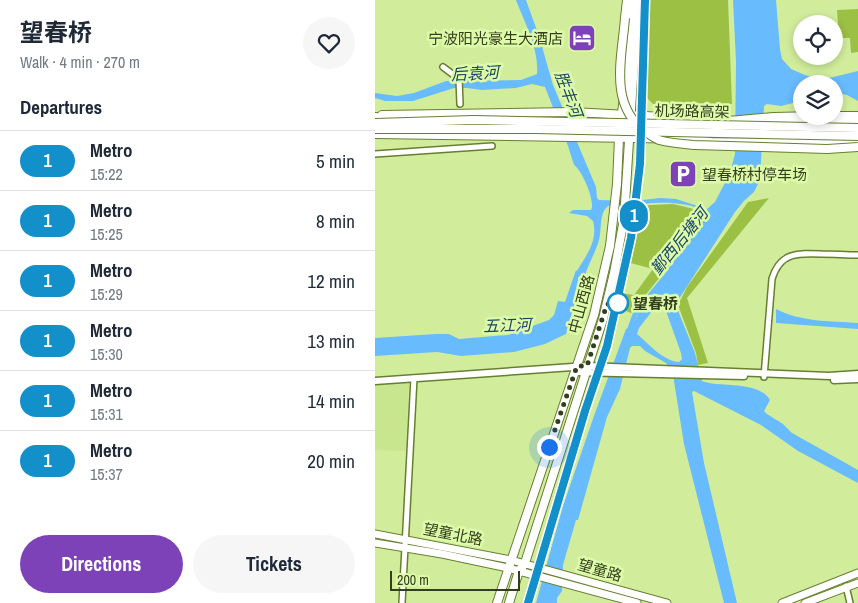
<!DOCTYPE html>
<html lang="en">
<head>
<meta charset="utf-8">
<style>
  body { margin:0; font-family:"Archivo Narrow","Noto Sans SC",sans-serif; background:#f6f6f7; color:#1f2937; height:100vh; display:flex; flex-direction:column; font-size:19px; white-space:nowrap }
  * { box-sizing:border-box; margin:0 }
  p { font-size:16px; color:#747a83 }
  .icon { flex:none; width:28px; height:28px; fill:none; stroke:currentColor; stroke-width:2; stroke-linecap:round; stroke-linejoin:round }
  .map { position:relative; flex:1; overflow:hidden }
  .side { display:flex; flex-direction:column; background:#fff; width:375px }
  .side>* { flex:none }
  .badge { padding:0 10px; border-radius:16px; font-size:18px; line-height:32px }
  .tools { position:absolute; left:418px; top:15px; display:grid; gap:10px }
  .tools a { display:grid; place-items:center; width:50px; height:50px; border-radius:50%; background:#fff; box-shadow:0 2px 8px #0003; font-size:25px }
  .scale { position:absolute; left:15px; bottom:12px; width:130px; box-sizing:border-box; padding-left:5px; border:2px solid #333e1d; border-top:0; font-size:14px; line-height:18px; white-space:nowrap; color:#333e1d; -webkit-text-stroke:4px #defba9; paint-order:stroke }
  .you { position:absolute; width:25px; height:25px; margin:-12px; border:4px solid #fff; border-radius:50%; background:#1a73e8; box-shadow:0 0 0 8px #1a73e833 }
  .map>.badge { position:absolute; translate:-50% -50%; box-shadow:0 0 0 2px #fff }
  h2 { padding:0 20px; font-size:19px; line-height:45px }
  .round { display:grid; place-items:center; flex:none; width:52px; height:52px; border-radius:26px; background:#f6f6f7 }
  .overview { display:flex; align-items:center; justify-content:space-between; height:85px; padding:0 20px }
  h1 { font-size:24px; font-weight:700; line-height:38px }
  .button { display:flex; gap:10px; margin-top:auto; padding:10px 20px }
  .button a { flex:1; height:58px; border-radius:30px; background:#7e42b8; color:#fff; font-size:20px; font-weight:700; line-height:58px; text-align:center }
  .button a+a { background:#f6f6f7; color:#1f2937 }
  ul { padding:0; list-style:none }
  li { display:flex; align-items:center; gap:15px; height:60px; padding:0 20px; border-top:1px solid #e0e1e3 }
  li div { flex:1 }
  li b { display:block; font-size:19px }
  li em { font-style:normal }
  li .badge { min-width:55px; font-weight:700; text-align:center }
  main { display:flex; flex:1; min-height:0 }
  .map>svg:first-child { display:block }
  .built { fill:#c8e68d }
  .green { fill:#9bc044 }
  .water { fill:#68bbfd; fill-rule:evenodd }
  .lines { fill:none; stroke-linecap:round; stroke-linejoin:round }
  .canal { stroke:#68bbfd; stroke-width:4.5 }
  .minor-casing { stroke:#677f30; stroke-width:8 }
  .tertiary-casing { stroke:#677f30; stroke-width:9 }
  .secondary-casing { stroke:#677f30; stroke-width:9 }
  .primary-casing { stroke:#677f30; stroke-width:10 }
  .trunk-casing { stroke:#677f30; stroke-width:10 }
  .minor { stroke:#fff; stroke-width:5 }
  .tertiary { stroke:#fff; stroke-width:6 }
  .secondary { stroke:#fff; stroke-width:7 }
  .primary { stroke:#fff; stroke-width:8 }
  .trunk { stroke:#fff; stroke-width:8 }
  .trunk-bridge-casing { stroke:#677f30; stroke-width:10; stroke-linecap:butt }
  .trunk-bridge { stroke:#fff; stroke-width:8 }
  .line-casing { stroke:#fff; stroke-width:11 }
  .line { stroke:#138fc9; stroke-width:8 }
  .walk { stroke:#333e1d; stroke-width:5; stroke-dasharray:0 9 }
  .stop-dot { fill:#fff; stroke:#138fc9; stroke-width:2.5 }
  .labels { text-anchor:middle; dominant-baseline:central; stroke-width:5; stroke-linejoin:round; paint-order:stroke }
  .poi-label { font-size:15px; fill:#333e1d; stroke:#defba9; text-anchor:end }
  .street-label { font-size:15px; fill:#333e1d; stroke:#defba9 }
  .stop-label { font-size:15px; font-weight:bold; fill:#333e1d; stroke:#defba9; text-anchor:start }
  .water-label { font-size:16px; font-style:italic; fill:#194566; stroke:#defba9 }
</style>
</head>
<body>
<main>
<section class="side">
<div class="overview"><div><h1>望春桥</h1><p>Walk · 4 min · 270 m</p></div><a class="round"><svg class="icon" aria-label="heart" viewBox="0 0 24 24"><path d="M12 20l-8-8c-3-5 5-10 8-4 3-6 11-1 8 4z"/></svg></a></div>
<h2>Departures</h2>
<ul>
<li><span class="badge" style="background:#138fc9;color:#fff">1</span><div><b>Metro</b><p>15:22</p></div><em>5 min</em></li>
<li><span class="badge" style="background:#138fc9;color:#fff">1</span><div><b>Metro</b><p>15:25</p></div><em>8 min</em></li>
<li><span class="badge" style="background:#138fc9;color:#fff">1</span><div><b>Metro</b><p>15:29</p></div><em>12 min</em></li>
<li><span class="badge" style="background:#138fc9;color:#fff">1</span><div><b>Metro</b><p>15:30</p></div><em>13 min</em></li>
<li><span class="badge" style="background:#138fc9;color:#fff">1</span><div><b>Metro</b><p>15:31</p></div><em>14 min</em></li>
<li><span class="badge" style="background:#138fc9;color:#fff">1</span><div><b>Metro</b><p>15:37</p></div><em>20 min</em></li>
</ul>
<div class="button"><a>Directions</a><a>Tickets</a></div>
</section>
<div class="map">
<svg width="483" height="603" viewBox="0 0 483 603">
  <rect width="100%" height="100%" fill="#d1ed9c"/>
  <!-- built -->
  <path class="built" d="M 0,383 L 34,383 L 31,451 L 0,450 Z"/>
  <!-- green -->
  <g class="green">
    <path d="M 274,0 L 353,0 L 357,104 L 278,104 L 270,96 Z"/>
    <path d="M 483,9 L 483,52 L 476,53 L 475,38 L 464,38 L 462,10 Z"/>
    <path d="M 394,198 L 312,298 L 333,363 L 323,365 L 321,353 L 303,305 L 312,287 L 373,202 Z"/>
    <path d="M 298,204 L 327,211 L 323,221 L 306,245 L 293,267 L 256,313 L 241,307 L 245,293 L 259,295 L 278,269 L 252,262 L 261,208 L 275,205 Z"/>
  </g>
  <!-- water -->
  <g class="water">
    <path d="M 141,0 L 151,0 L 164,36 L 178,85 L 221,187 L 222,198 L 224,200 L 259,201 L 285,198 L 301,199 L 332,209 L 340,202 L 355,173 L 360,154 L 361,61 L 358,0 L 401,0 L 405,49 L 407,59 L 416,69 L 430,75 L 446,80 L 483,71 L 483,101 L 472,95 L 459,92 L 459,84 L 426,84 L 426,101 L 406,106 L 392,104 L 389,106 L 385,180 L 379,192 L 369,201 L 360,212 L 302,302 L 302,308 L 320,353 L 327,381 C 345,388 383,380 395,400 L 389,411 L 392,414 L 408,424 L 417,433 L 483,470 L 483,483 L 423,451 L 386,425 L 319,391 L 317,392 L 329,463 L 362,603 L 349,603 L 344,583 L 309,444 L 298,375 L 291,363 L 270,351 L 265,346 L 257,346 L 255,348 L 245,389 L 232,417 L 203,520 L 201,520 L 188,565 L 187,591 L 182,598 L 182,603 L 161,603 L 188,506 L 220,413 L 251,329 L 257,326 L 273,294 L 293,270 L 303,252 L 323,226 L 330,211 C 314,203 295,202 277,203 C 271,203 265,206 258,207 C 251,207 238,202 232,207 C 224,214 227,230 224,240 C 221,251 215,261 211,272 C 203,292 200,314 191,334 L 170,344 L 139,352 L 86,356 L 62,352 L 0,356 L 0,338 L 61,334 L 74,334 L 84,339 L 119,336 L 133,335 L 174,320 L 179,315 L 183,301 L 190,302 L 201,270 L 202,271 C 212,254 223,241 218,221 L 212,216 L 194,213 L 198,210 L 216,210 C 221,202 207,170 199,165 L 193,146 L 170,87 L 157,84 L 141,88 L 107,90 L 92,88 L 79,88 L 38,101 L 10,101 L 0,98 L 0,93 L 22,96 L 39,93 L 71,81 L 146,80 L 162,74 C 164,48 150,24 141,0 ZM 289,296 L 290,298 L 291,311 L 306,353 L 307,359 L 304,362 C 288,361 274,344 262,334 L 264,328 Z"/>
    <path d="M 401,309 C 426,322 455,321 483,323 L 483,329 L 401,323 Z"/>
  </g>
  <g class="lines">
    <!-- canal -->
    <path class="canal" d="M 253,333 L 260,314 L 268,305"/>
    <!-- minor casing -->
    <g class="minor-casing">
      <g id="minor">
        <path d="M 68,67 L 84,79 L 85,104"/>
        <path d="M 0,154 L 117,146"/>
        <path d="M 389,377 L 397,279 C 405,252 423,253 447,254 C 459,254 471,255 483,255"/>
        <path d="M 471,586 L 475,603"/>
        <path d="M 27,603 L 39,378"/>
      </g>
    </g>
    <!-- tertiary casing -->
    <g class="tertiary-casing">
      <g id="tertiary">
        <path d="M 200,372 L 369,376"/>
        <path d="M 459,380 L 483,379"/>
        <path d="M 0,381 L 212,366 L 454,376 L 483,374"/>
      </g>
    </g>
    <!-- secondary casing -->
    <g class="secondary-casing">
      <g id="secondary">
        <path d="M 0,534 L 136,560 L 292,603"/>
        <path d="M 0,543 L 67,554 L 133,568 L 262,603"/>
        <path d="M 407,603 L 483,573"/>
        <path d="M 430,603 L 483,583"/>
      </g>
    </g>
    <!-- primary casing -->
    <g class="primary-casing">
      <g id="primary">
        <path d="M 7,115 L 198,112 L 360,121"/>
        <path d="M 382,121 L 483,122"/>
        <path d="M 0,134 L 321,139"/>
        <path d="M 410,139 L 444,139"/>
        <path d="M 122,603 L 219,315 L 235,246 L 242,184 L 244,138 L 251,80 L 256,0"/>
        <path d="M 134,603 L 144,571 L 150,563 L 228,319 L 239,273 L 249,219 L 263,0"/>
      </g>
    </g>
    <!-- trunk casing -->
    <g class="trunk-casing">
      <g id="trunk">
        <path d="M 250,18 L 252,0"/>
        <path d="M 459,116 L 483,116"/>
        <path d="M 0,117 L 26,120"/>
        <path d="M 354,121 L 399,117 L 442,116"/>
        <path d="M 316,139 L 336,142 L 474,143 L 483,144"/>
      </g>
    </g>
    <!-- minor -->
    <use href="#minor" class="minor"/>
    <!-- tertiary -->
    <use href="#tertiary" class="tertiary"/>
    <!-- secondary -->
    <use href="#secondary" class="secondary"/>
    <!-- primary -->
    <use href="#primary" class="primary"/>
    <!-- trunk -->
    <use href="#trunk" class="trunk"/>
    <!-- trunk-bridge casing -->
    <g class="trunk-bridge-casing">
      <g id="trunk-bridge">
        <path d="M 250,18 C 247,58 233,105 271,132 C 275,135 280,138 284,140 C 295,143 307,144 319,145 L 452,149 L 483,147"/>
        <path d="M 0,123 L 98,120 L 483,128"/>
        <path d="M 0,129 L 160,129 L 483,136"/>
      </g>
    </g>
    <!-- trunk-bridge -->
    <use href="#trunk-bridge" class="trunk-bridge"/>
  </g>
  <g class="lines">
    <!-- line casing -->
    <g class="line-casing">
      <path id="line" d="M 153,603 L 210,411 L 232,346 L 256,238 L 265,164 L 270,0"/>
    </g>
    <!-- line -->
    <use href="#line" class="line"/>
    <!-- walk -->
    <path class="walk" d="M 174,447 L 202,366 L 212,366 L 232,304 L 243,303"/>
  </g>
  <!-- icons -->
  <defs>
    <g id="hotel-square" transform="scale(1.4375)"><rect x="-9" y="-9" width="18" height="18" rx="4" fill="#7e42b8" stroke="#defba9"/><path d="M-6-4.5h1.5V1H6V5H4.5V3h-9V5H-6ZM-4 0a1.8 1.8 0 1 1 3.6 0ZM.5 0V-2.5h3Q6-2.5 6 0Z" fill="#fff"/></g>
    <g id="parking-square" transform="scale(1.4375)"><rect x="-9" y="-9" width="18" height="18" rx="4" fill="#7e42b8" stroke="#defba9"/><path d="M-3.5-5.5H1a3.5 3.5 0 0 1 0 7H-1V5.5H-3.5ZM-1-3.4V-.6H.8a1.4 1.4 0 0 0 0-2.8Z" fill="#fff"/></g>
  </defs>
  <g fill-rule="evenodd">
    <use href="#hotel-square" x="207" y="38"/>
    <use href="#parking-square" x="308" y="174"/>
  </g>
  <!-- markers -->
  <circle class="stop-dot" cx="243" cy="303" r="10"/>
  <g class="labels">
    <!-- poi labels -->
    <g class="poi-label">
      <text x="188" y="38">宁波阳光豪生大酒店</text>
      <text x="327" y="174" text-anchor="start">望春桥村停车场</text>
    </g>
    <!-- street labels -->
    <g class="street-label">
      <text transform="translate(317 111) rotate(1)">机场路高架</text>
      <text transform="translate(206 304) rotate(-75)">中山西路</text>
      <text transform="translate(78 534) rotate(11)">望童北路</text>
      <text transform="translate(225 570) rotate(16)">望童路</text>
    </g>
    <!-- stop labels -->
    <g class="stop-label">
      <text x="258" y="303">望春桥</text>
    </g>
    <!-- water labels -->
    <g class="water-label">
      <text transform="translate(100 73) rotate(-3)">后袁河</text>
      <text transform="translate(194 94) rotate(69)">胜丰河</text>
      <text transform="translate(304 241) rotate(-51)">鄞西后塘河</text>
      <text transform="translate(132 325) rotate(-2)">五江河</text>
    </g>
  </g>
</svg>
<div class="tools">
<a><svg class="icon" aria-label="locate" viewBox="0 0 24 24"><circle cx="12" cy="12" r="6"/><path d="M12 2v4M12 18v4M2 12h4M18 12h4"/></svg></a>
<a><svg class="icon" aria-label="layers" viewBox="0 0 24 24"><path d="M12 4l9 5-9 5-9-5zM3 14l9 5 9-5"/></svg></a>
</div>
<div class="scale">200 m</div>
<div class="you" style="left:174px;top:447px"></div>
<b class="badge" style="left:259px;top:216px;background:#138fc9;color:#fff">1</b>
</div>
</main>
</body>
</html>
